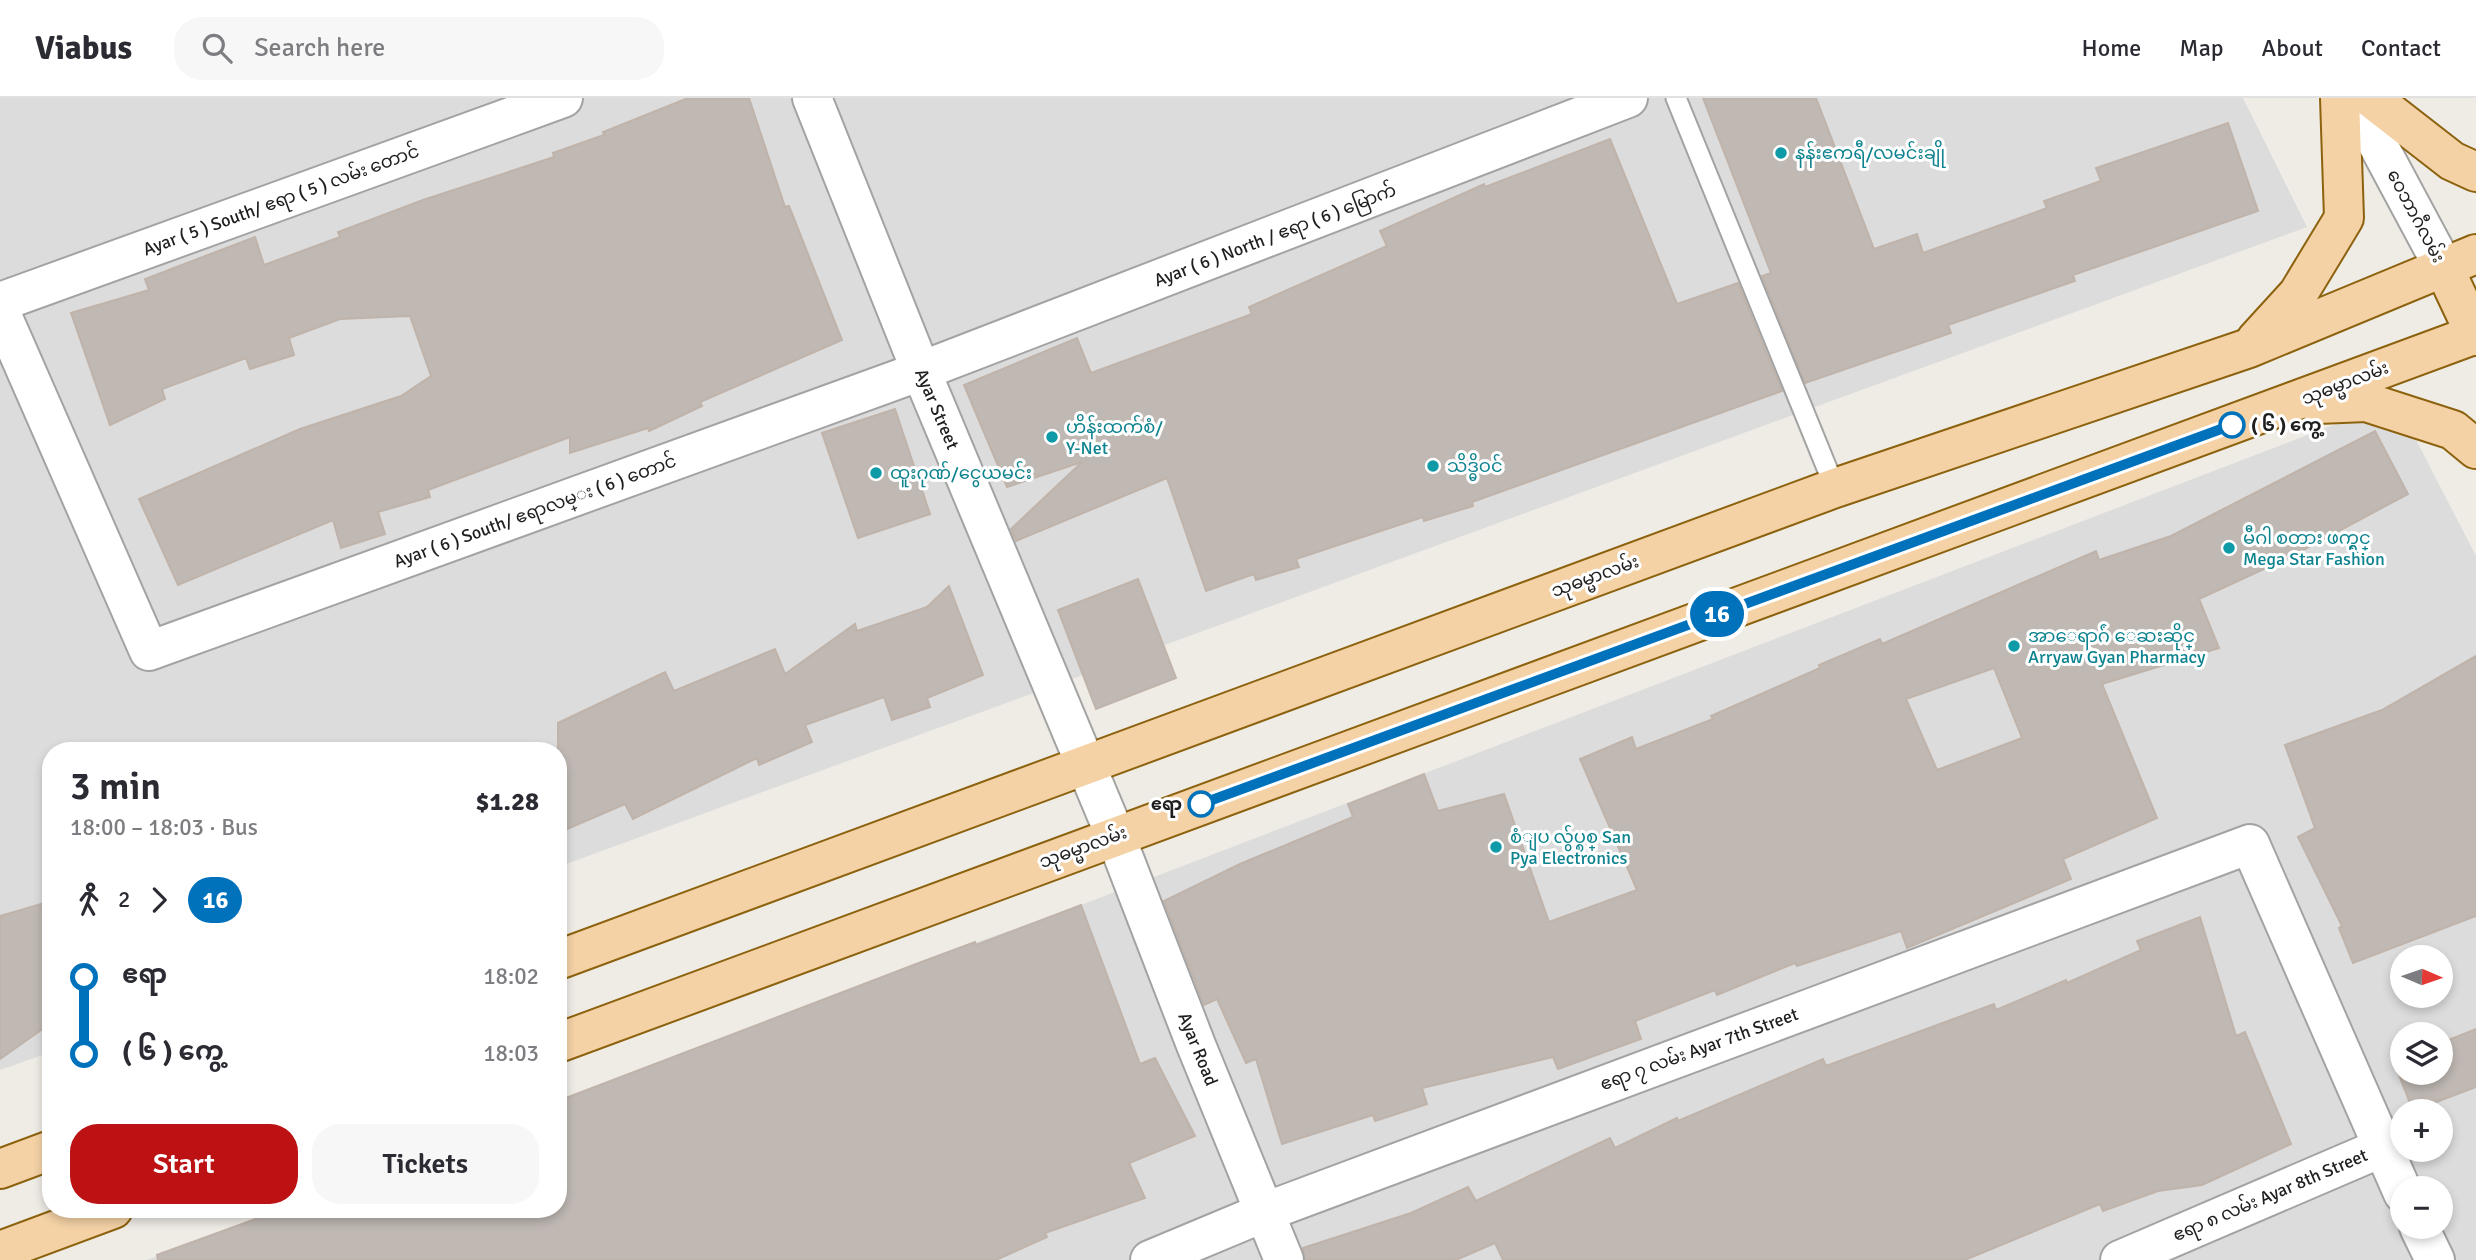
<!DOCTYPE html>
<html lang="en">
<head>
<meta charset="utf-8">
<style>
  body { margin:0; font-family:Signika,"Noto Sans Myanmar",sans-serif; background:#f7f7f7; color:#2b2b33; height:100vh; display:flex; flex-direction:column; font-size:26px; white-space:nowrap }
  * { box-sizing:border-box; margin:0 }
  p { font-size:23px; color:#7c7c81 }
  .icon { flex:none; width:38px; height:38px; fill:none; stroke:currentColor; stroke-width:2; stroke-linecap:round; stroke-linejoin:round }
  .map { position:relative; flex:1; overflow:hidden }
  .details { position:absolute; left:42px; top:644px; width:525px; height:476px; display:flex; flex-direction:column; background:#fff; border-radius:28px; box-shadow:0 4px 10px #0003 }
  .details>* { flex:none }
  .badge { padding:0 14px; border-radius:23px; font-size:24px; line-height:46px }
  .needle { width:46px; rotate:92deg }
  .buttons { position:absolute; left:2390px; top:847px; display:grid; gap:14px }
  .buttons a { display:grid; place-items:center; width:63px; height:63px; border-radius:50%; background:#fff; box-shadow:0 4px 10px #0003; font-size:35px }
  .map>.badge { position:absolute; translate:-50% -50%; box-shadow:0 0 0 4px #fff }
  .legs { display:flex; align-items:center; gap:10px; height:77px; padding:0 28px; font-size:23px }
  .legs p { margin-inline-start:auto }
  .headline { display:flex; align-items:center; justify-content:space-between; height:119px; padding:0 28px }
  h1 { font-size:38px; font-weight:600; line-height:52px }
  .action { display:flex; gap:14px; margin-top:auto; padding:14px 28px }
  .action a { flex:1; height:80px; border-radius:28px; background:#bc1213; color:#fff; font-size:28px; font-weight:600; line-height:80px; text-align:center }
  .action a+a { background:#f7f7f7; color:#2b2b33 }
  ul { padding:0 28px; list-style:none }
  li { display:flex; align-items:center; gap:24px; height:77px; font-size:26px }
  li i { display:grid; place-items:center; width:10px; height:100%; margin:0 9px; background:currentColor }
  li i::after { content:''; width:18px; height:18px; margin:-9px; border:5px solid; border-radius:50%; background:#fff }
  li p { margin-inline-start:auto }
  li:first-child i { background:linear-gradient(#0000 50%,currentColor 0) }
  li:last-child i { background:linear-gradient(currentColor 50%,#0000 0) }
  header { display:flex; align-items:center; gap:42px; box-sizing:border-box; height:98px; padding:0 35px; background:#fff; border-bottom:2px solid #e1e1e2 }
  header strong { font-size:33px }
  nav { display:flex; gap:38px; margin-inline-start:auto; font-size:24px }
  .search { width:490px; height:63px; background:#f7f7f7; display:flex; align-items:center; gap:18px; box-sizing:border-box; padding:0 24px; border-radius:28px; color:#7c7c81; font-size:26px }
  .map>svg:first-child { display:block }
  .residential { fill:#dddcdc; fill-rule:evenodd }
  .building { fill:#bfb8b3; stroke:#bfb3aa; stroke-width:2; fill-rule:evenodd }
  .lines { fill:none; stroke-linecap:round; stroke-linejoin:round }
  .service-casing { stroke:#a3a3a3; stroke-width:23 }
  .minor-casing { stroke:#a3a3a3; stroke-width:42 }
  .tertiary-casing { stroke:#a3a3a3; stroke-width:42 }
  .primary-casing { stroke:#8c620e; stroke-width:42 }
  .service { stroke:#fff; stroke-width:19 }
  .minor { stroke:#fff; stroke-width:38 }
  .tertiary { stroke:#fff; stroke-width:38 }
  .primary { stroke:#f4d2a6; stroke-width:38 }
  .line-1-casing { stroke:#fff; stroke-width:16 }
  .line-1 { stroke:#0072bc; stroke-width:10 }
  .culture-dot { fill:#0f9aa8; stroke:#fff; stroke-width:2.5 }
  .stop-1-dot { fill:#fff; stroke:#0072bc; stroke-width:3.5 }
  .labels { text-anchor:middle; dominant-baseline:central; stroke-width:6; stroke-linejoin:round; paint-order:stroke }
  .culture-label { font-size:18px; fill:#0d838f; stroke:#fff; text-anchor:start }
  .street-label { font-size:18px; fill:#1f1f1f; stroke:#fff }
  .stop-label { font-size:18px; font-weight:bold; fill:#1f1f1f; stroke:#fff; text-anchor:start }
</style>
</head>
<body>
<header>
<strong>Viabus</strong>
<div class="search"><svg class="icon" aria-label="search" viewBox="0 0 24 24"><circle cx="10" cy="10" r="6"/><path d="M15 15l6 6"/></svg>Search here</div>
<nav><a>Home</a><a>Map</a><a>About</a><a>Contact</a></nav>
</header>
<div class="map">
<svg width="2476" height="1162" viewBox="0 0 2476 1162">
  <rect width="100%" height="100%" fill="#efece6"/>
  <!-- residential -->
  <g class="residential">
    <path d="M 0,0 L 2243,0 L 2307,129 L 558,769 L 558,653 L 51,653 L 51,954 L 0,972 Z"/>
    <path d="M 2396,303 L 2476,458 L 2476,1162 L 147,1162 L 181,1149 L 558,1111 L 558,1003 L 924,863 L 1081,807 ZM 2403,859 L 2441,859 L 2441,898 L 2403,898 ZM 2403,936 L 2441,936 L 2441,975 L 2403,975 ZM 2403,1013 L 2441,1013 L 2441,1052 L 2403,1052 ZM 2403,1090 L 2441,1090 L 2441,1129 L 2403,1129 Z"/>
  </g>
  <!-- building -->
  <g class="building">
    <path d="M 688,0 L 749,0 L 785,109 L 789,108 L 842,242 L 700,304 L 702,308 L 649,333 L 648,330 L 570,355 L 570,339 L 428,392 L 430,399 L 378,414 L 385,436 L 341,450 L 333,422 L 178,487 L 139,401 L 300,331 L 401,298 L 431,278 L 410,218 L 340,221 L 289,240 L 294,257 L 250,271 L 246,260 L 162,291 L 165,301 L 110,327 L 71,215 L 149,192 L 145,181 L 255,139 L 264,167 L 340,139 L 338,134 L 423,102 L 554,59 L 553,55 L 604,37 L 603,34 Z"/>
    <path d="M 1703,0 L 1816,0 L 1874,151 L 1917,136 L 1923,155 L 2047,110 L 2044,103 L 2101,83 L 2096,70 L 2228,25 L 2258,113 L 2073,177 L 2075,183 L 1948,227 L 1951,235 L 1805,285 L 1762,178 L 1771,175 Z"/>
    <path d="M 1610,41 L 1677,206 L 1738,185 L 1782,293 L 1472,404 L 1473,408 L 1424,423 L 1423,419 L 1296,461 L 1299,469 L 1256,482 L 1254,476 L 1206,493 L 1167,380 L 1016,443 L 1011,431 L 1082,364 L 1007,389 L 964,287 L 1077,240 L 1091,275 L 1252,216 L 1249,209 L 1387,148 L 1380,133 L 1484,86 L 1485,89 Z"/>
    <path d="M 895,311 L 930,416 L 858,440 L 822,335 Z"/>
    <path d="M 2375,333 L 2408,396 L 2290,459 L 2199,501 L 2219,550 L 2102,586 L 2157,720 L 2063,761 L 2071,781 L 1907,850 L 1901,833 L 1797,868 L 1795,865 L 1717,897 L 1715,892 L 1635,923 L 1641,941 L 1558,971 L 1553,959 L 1422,990 L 1427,1006 L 1375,1023 L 1373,1017 L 1282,1046 L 1256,961 L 1246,965 L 1217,901 L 1204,907 L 1164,803 L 1240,766 L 1353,719 L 1348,706 L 1424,676 L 1438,713 L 1504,696 L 1549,824 L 1637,792 L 1580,661 L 1632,639 L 1636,651 L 1713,621 L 1711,618 L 1820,570 L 1819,567 L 1880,541 L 1882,546 L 2096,453 L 2099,462 L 2171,438 ZM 1994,570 L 2022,640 L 1937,672 L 1906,601 Z"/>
    <path d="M 1138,481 L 1176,580 L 1096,611 L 1058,512 Z"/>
    <path d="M 949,488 L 983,577 L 927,600 L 930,609 L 892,622 L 884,599 L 805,627 L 812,644 L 759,667 L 757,660 L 633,721 L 625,706 L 558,735 L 558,625 L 665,574 L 674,593 L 775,551 L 785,576 L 855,526 L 857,533 L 927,509 Z"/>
    <path d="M 2476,558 L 2476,818 L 2353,865 L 2339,830 L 2342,828 L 2298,739 L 2315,730 L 2285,647 L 2382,612 Z"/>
    <path d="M 51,803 L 51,925 L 0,961 L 0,818 Z"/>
    <path d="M 1081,807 L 1140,966 L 1155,960 L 1195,1038 L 1129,1065 L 1145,1100 L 1045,1135 L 1047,1139 L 996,1162 L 158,1162 L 157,1157 L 283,1111 L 558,1111 L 558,1003 L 924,863 L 975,844 L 976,847 Z"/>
    <path d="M 2200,819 L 2236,938 L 2245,934 L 2291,1046 L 2202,1087 L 2158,1093 L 2103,1113 L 2100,1106 L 1965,1162 L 1503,1162 L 1495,1145 L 1456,1162 L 1305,1162 L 1303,1150 L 1411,1115 L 1468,1089 L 1476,1103 L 1610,1040 L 1615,1050 L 1677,1020 L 1678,1023 L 1823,961 L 1826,968 L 1994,906 L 1996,912 L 2066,882 L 2067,885 L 2141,852 L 2137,843 Z"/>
    <path d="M 2476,931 L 2476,989 L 2413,1013 L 2394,964 L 2403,961 L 2403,975 L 2441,975 L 2441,945 Z"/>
  </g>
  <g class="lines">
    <!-- service casing -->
    <g class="service-casing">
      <path id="service" d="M 1676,0 L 1835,390"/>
    </g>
    <!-- minor casing -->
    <g class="minor-casing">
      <g id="minor">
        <path d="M 812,0 L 921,273 L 1115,737 L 1196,947 L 1284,1162"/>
        <path d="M 0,204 L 563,0"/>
        <path d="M 0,213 L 149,553 L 921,273 L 1628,0"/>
        <path d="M 2419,1129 L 2435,1162"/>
        <path d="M 1150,1162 L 1265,1114 L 2250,746 L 2403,1095"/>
        <path d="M 2120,1162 L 2381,1050"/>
      </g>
    </g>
    <!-- tertiary casing -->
    <g class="tertiary-casing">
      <path id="tertiary" d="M 2353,0 L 2444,170"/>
    </g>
    <!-- primary casing -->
    <g class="primary-casing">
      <g id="primary">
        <path d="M 2371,0 L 2452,63 L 2476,74"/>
        <path d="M 2444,170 L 2476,238"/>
        <path d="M 2256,242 L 2298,196 L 2344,120 L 2340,0"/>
        <path d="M 2318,306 L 2366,304 L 2453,332 L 2476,351"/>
        <path d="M 558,862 L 1835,390 L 2249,250 L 2476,156"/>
        <path d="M 558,945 L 2476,236"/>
        <path d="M 0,1071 L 51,1052"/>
        <path d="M 0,1153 L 113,1111"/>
      </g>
    </g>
    <!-- service -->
    <use href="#service" class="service"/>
    <!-- minor -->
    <use href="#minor" class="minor"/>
    <!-- tertiary -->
    <use href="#tertiary" class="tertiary"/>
    <!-- primary -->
    <use href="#primary" class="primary"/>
  </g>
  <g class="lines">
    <!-- line-1 casing -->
    <g class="line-1-casing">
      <path id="line-1" d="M 1201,706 L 2232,327"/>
    </g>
    <!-- line-1 -->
    <use href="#line-1" class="line-1"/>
  </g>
  <!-- markers -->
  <g class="culture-dot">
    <circle cx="1781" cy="55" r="7"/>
    <circle cx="1052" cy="339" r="7"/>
    <circle cx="1433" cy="368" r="7"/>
    <circle cx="876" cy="375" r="7"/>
    <circle cx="2229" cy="450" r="7"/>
    <circle cx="2014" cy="548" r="7"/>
    <circle cx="1496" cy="749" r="7"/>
  </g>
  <g class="stop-1-dot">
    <circle cx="2232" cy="327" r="12"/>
    <circle cx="1201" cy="706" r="12"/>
  </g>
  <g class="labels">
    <!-- culture labels -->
    <g class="culture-label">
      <text x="1795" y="55">နန်းဧကရီ/လမင်းချို</text>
      <text x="1066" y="329">ဟိန်းထက်စံ/<tspan x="1066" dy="21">Y-Net</tspan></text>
      <text x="1447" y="368">သိဒ္ဓိဝင်</text>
      <text x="890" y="375">ထူးဂုဏ်/ငွေယမင်း</text>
      <text x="2243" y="440">မီဂါ စတား ဖက္ရွင္<tspan x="2243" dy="21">Mega Star Fashion</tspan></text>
      <text x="2028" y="538">အာေရာဂ်ံ ေဆးဆိုင္<tspan x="2028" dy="21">Arryaw Gyan Pharmacy</tspan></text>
      <text x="1510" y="739">စံျပ လ်ွပ္စစ္ San<tspan x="1510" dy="21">Pya Electronics</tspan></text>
    </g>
    <!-- street labels -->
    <g class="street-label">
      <text transform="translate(281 102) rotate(-20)">Ayar ( 5 ) South/ ဧရာ ( 5 ) လမ်း တောင်</text>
      <text transform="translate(2416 118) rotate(62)">ဝေဘာဂီလမ်း</text>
      <text transform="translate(1275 137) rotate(-21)">Ayar ( 6 ) North / ဧရာ ( 6 ) မြောက်</text>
      <text transform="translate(2345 285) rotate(-21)">သုဓမ္မာလမ်း</text>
      <text transform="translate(937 311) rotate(67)">Ayar Street</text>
      <text transform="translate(535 413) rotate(-20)">Ayar ( 6 ) South/ ဧရာလမ္း ( 6 ) တောင်</text>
      <text transform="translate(1595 478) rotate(-20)">သုဓမ္မာလမ်း</text>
      <text transform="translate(1083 749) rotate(-20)">သုဓမ္မာလမ်း</text>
      <text transform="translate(1198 951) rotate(68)">Ayar Road</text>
      <text transform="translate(1699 951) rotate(-20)">ဧရာ ၇ လမ်း Ayar 7th Street</text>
      <text transform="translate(2270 1097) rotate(-23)">ဧရာ ၈ လမ်း Ayar 8th Street</text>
    </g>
    <!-- stop labels -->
    <g class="stop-label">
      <text x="2251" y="327">( ၆ ) ကွေ့</text>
      <text x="1182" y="706" text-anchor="end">ဧရာ</text>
    </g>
  </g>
</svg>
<div class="buttons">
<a><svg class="needle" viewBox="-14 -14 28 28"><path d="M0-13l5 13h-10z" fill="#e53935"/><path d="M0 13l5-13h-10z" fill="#7c7c81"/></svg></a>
<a><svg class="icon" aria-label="layers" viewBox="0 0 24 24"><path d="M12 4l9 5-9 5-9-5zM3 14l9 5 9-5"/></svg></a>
<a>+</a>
<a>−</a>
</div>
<b class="badge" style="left:1717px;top:516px;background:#0072bc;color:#fff">16</b>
<section class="details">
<div class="headline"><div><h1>3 min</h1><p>18:00 – 18:03 · Bus</p></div><b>$1.28</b></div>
<div class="legs"><svg class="icon" aria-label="walk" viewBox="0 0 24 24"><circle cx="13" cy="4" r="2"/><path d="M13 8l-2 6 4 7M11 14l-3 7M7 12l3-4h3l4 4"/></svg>2<svg class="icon" aria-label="forward" viewBox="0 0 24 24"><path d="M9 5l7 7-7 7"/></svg><b class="badge" style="background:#0072bc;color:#fff">16</b></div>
<ul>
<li><i style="color:#0072bc"></i><b>ဧရာ</b><p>18:02</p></li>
<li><i style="color:#0072bc"></i><b>( ၆ ) ကွေ့</b><p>18:03</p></li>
</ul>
<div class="action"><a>Start</a><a>Tickets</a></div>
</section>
</div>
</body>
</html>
